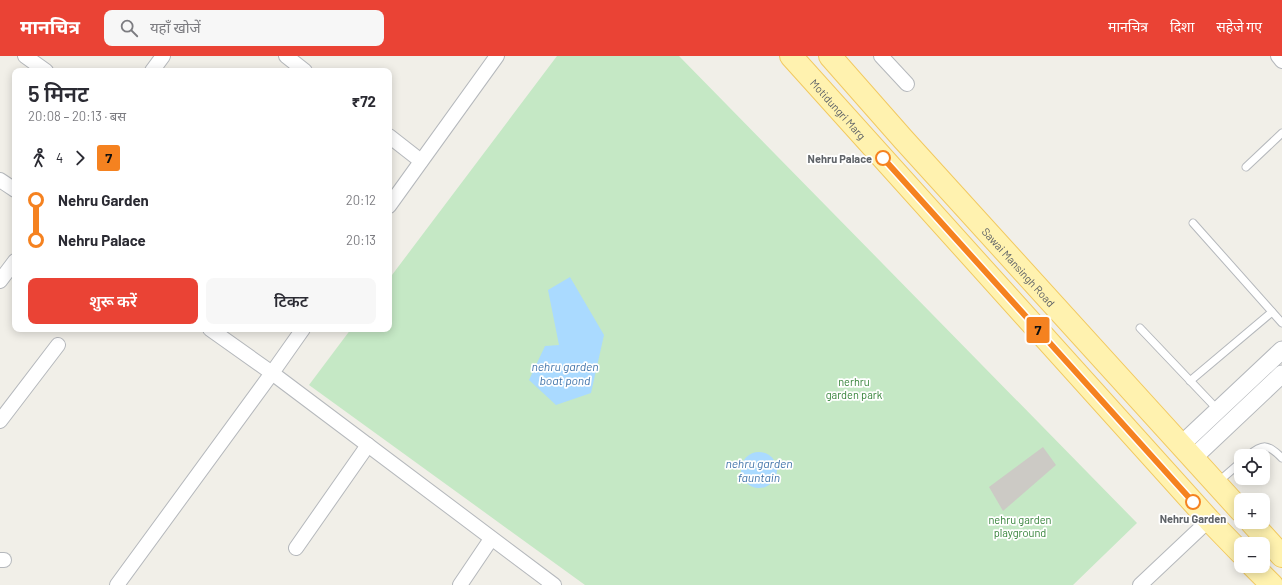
<!DOCTYPE html>
<html lang="hi">
<head>
<meta charset="utf-8">
<style>
  body { margin:0; font-family:Barlow,"Noto Sans Devanagari",sans-serif; background:#f7f7f7; color:#2b2b33; height:100vh; display:flex; flex-direction:column; font-size:15px; white-space:nowrap }
  * { box-sizing:border-box; margin:0 }
  p { font-size:13px; color:#7c7c81 }
  .icon { flex:none; width:22px; height:22px; fill:none; stroke:currentColor; stroke-width:2; stroke-linecap:round; stroke-linejoin:round }
  .map { position:relative; flex:1; overflow:hidden }
  .drawer { position:absolute; left:12px; top:12px; width:380px; height:264px; display:flex; flex-direction:column; background:#fff; border-radius:8px; box-shadow:0 2px 10px #0003 }
  .drawer>* { flex:none }
  .badge { padding:0 8px; border-radius:3px; font-size:14px; line-height:26px }
  .fabs { position:absolute; left:1234px; top:393px; display:grid; gap:8px }
  .fabs a { display:grid; place-items:center; width:36px; height:36px; border-radius:8px; background:#fff; box-shadow:0 2px 10px #0003; font-size:20px }
  .map>.badge { position:absolute; translate:-50% -50%; box-shadow:0 0 0 2px #fff }
  .legs { display:flex; align-items:center; gap:6px; height:44px; padding:0 16px; font-size:13px }
  .legs p { margin-inline-start:auto }
  .overview { display:flex; align-items:center; justify-content:space-between; height:68px; padding:0 16px }
  h1 { font-size:22px; font-weight:600; line-height:30px }
  .action { display:flex; gap:8px; margin-top:auto; padding:8px 16px }
  .action a { flex:1; height:46px; border-radius:8px; background:#ea4335; color:#fff; font-size:16px; font-weight:600; line-height:46px; text-align:center }
  .action a+a { background:#f7f7f7; color:#2b2b33 }
  ul { padding:0 16px; list-style:none }
  li { display:flex; align-items:center; gap:14px; height:40px; font-size:15px }
  li i { display:grid; place-items:center; width:6px; height:100%; margin:0 5px; background:currentColor }
  li i::after { content:''; width:10px; height:10px; margin:-5px; border:3px solid; border-radius:50%; background:#fff }
  li p { margin-inline-start:auto }
  li:first-child i { background:linear-gradient(#0000 50%,currentColor 0) }
  li:last-child i { background:linear-gradient(currentColor 50%,#0000 0) }
  header { display:flex; align-items:center; gap:24px; box-sizing:border-box; height:56px; padding:0 20px; background:#ea4335; color:#fff }
  header strong { font-size:19px }
  nav { display:flex; gap:22px; margin-inline-start:auto; font-size:14px }
  .search { width:280px; height:36px; background:#f7f7f7; display:flex; align-items:center; gap:10px; box-sizing:border-box; padding:0 14px; border-radius:8px; color:#7c7c81; font-size:15px }
  .map>svg:first-child { display:block }
  .green { fill:#c5e8c5 }
  .water { fill:#aadaff }
  .building { fill:#cccac5 }
  .lines { fill:none; stroke-linecap:round; stroke-linejoin:round }
  .service-casing { stroke:#b5b8bc; stroke-width:9 }
  .minor-casing { stroke:#b5b8bc; stroke-width:16 }
  .tertiary-casing { stroke:#b5b8bc; stroke-width:19 }
  .primary-casing { stroke:#f2c960; stroke-width:24 }
  .service { stroke:#fff; stroke-width:7 }
  .minor { stroke:#fff; stroke-width:14 }
  .tertiary { stroke:#fff; stroke-width:17 }
  .primary { stroke:#fff2af; stroke-width:22 }
  .line-1-casing { stroke:#fff; stroke-width:9 }
  .line-1 { stroke:#f58220; stroke-width:6 }
  .stop-1-dot { fill:#fff; stroke:#f58220; stroke-width:2 }
  .labels { text-anchor:middle; dominant-baseline:central; stroke-width:3.5; stroke-linejoin:round; paint-order:stroke }
  .street-label { font-size:11px; fill:#5f6368; stroke:#fff }
  .stop-label { font-size:11px; font-weight:bold; fill:#5f6368; stroke:#fff; text-anchor:end }
  .park-label { font-size:11px; fill:#348238; stroke:#fff }
  .water-label { font-size:12px; font-style:italic; fill:#4174aa; stroke:#fff }
</style>
</head>
<body>
<header>
<strong>मानचित्र</strong>
<div class="search"><svg class="icon" aria-label="search" viewBox="0 0 24 24"><circle cx="10" cy="10" r="6"/><path d="M15 15l6 6"/></svg>यहाँ खोजें</div>
<nav><a>मानचित्र</a><a>दिशा</a><a>सहेजे गए</a></nav>
</header>
<div class="map">
<svg width="1282" height="529" viewBox="0 0 1282 529">
  <rect width="100%" height="100%" fill="#f1efe8"/>
  <!-- green -->
  <path class="green" d="M 557,0 L 679,0 L 1137,467 L 1073,529 L 585,529 L 309,329 L 351,273 L 389,273 L 389,223 Z"/>
  <!-- water -->
  <g class="water">
    <path d="M 570,221 L 604,279 L 591,337 L 556,349 L 529,324 L 545,290 L 559,289 L 548,234 Z"/>
    <circle cx="759" cy="414" r="18"/>
  </g>
  <!-- building -->
  <path class="building" d="M 1043,391 L 1056,409 L 1003,455 L 989,431 Z"/>
  <g class="lines">
    <!-- service casing -->
    <g class="service-casing">
      <g id="service">
        <path d="M 1246,111 L 1282,77"/>
        <path d="M 1193,167 L 1282,267"/>
        <path d="M 1140,272 L 1218,354"/>
        <path d="M 1190,325 L 1272,256"/>
        <path d="M 1248,400 C 1263,387 1268,388 1282,402"/>
        <path d="M 1218,426 L 1241,406"/>
      </g>
    </g>
    <!-- minor casing -->
    <g class="minor-casing">
      <g id="minor">
        <path d="M 25,0 L 46,15"/>
        <path d="M 286,0 L 305,15"/>
        <path d="M 881,0 L 907,28"/>
        <path d="M 1278,0 L 1282,5"/>
        <path d="M 152,15 L 163,0"/>
        <path d="M 389,80 L 421,105"/>
        <path d="M 0,124 L 15,134"/>
        <path d="M 389,150 L 497,0"/>
        <path d="M 0,225 L 15,205"/>
        <path d="M 210,273 L 272,317 L 554,529"/>
        <path d="M 0,365 L 58,289"/>
        <path d="M 296,492 L 368,389"/>
        <path d="M 0,504 L 4,504"/>
        <path d="M 117,529 L 272,317 L 303,273"/>
        <path d="M 460,529 L 491,483"/>
        <path d="M 1140,529 L 1209,464"/>
      </g>
    </g>
    <!-- tertiary casing -->
    <g class="tertiary-casing">
      <g id="tertiary">
        <path d="M 1181,389 L 1282,294"/>
        <path d="M 1193,402 L 1282,318"/>
      </g>
    </g>
    <!-- primary casing -->
    <g class="primary-casing">
      <g id="primary">
        <path id="s1" d="M 791,0 L 1209,464 L 1241,497"/>
        <path id="s2" d="M 830,0 L 903,83 L 1241,455"/>
        <path d="M 1251,466 L 1282,500"/>
        <path d="M 1253,510 L 1272,529"/>
      </g>
    </g>
    <!-- service -->
    <use href="#service" class="service"/>
    <!-- minor -->
    <use href="#minor" class="minor"/>
    <!-- tertiary -->
    <use href="#tertiary" class="tertiary"/>
    <!-- primary -->
    <use href="#primary" class="primary"/>
  </g>
  <g class="lines">
    <!-- line-1 casing -->
    <g class="line-1-casing">
      <path id="line-1" d="M 883,102 L 1193,446"/>
    </g>
    <!-- line-1 -->
    <use href="#line-1" class="line-1"/>
  </g>
  <!-- markers -->
  <g class="stop-1-dot">
    <circle cx="883" cy="102" r="7"/>
    <circle cx="1193" cy="446" r="7"/>
  </g>
  <g class="labels">
    <!-- street labels -->
    <g class="street-label">
      <text stroke="none"><textPath href="#s1" startOffset="71">Motidungri Marg</textPath></text>
      <text stroke="none"><textPath href="#s2" startOffset="283">Sawai Mansingh Road</textPath></text>
    </g>
    <!-- stop labels -->
    <g class="stop-label">
      <text x="872" y="102">Nehru Palace</text>
      <text x="1193" y="462" text-anchor="middle">Nehru Garden</text>
    </g>
    <!-- park labels -->
    <g class="park-label">
      <text x="854" y="325">nerhru<tspan x="854" dy="13">garden park</tspan></text>
      <text x="1020" y="463">nehru garden<tspan x="1020" dy="13">playground</tspan></text>
    </g>
    <!-- water labels -->
    <g class="water-label">
      <text x="565" y="310">nehru garden<tspan x="565" dy="14">boat pond</tspan></text>
      <text x="759" y="407">nehru garden<tspan x="759" dy="14">fauntain</tspan></text>
    </g>
  </g>
</svg>
<div class="fabs">
<a><svg class="icon" aria-label="locate" viewBox="0 0 24 24"><circle cx="12" cy="12" r="6"/><path d="M12 2v4M12 18v4M2 12h4M18 12h4"/></svg></a>
<a>+</a>
<a>−</a>
</div>
<b class="badge" style="left:1038px;top:274px;background:#f58220;color:#111">7</b>
<section class="drawer">
<div class="overview"><div><h1>5 मिनट</h1><p>20:08 – 20:13 · बस</p></div><b>₹72</b></div>
<div class="legs"><svg class="icon" aria-label="walk" viewBox="0 0 24 24"><circle cx="13" cy="4" r="2"/><path d="M13 8l-2 6 4 7M11 14l-3 7M7 12l3-4h3l4 4"/></svg>4<svg class="icon" aria-label="forward" viewBox="0 0 24 24"><path d="M9 5l7 7-7 7"/></svg><b class="badge" style="background:#f58220;color:#111">7</b></div>
<ul>
<li><i style="color:#f58220"></i><b>Nehru Garden</b><p>20:12</p></li>
<li><i style="color:#f58220"></i><b>Nehru Palace</b><p>20:13</p></li>
</ul>
<div class="action"><a>शुरू करें</a><a>टिकट</a></div>
</section>
</div>
</body>
</html>
